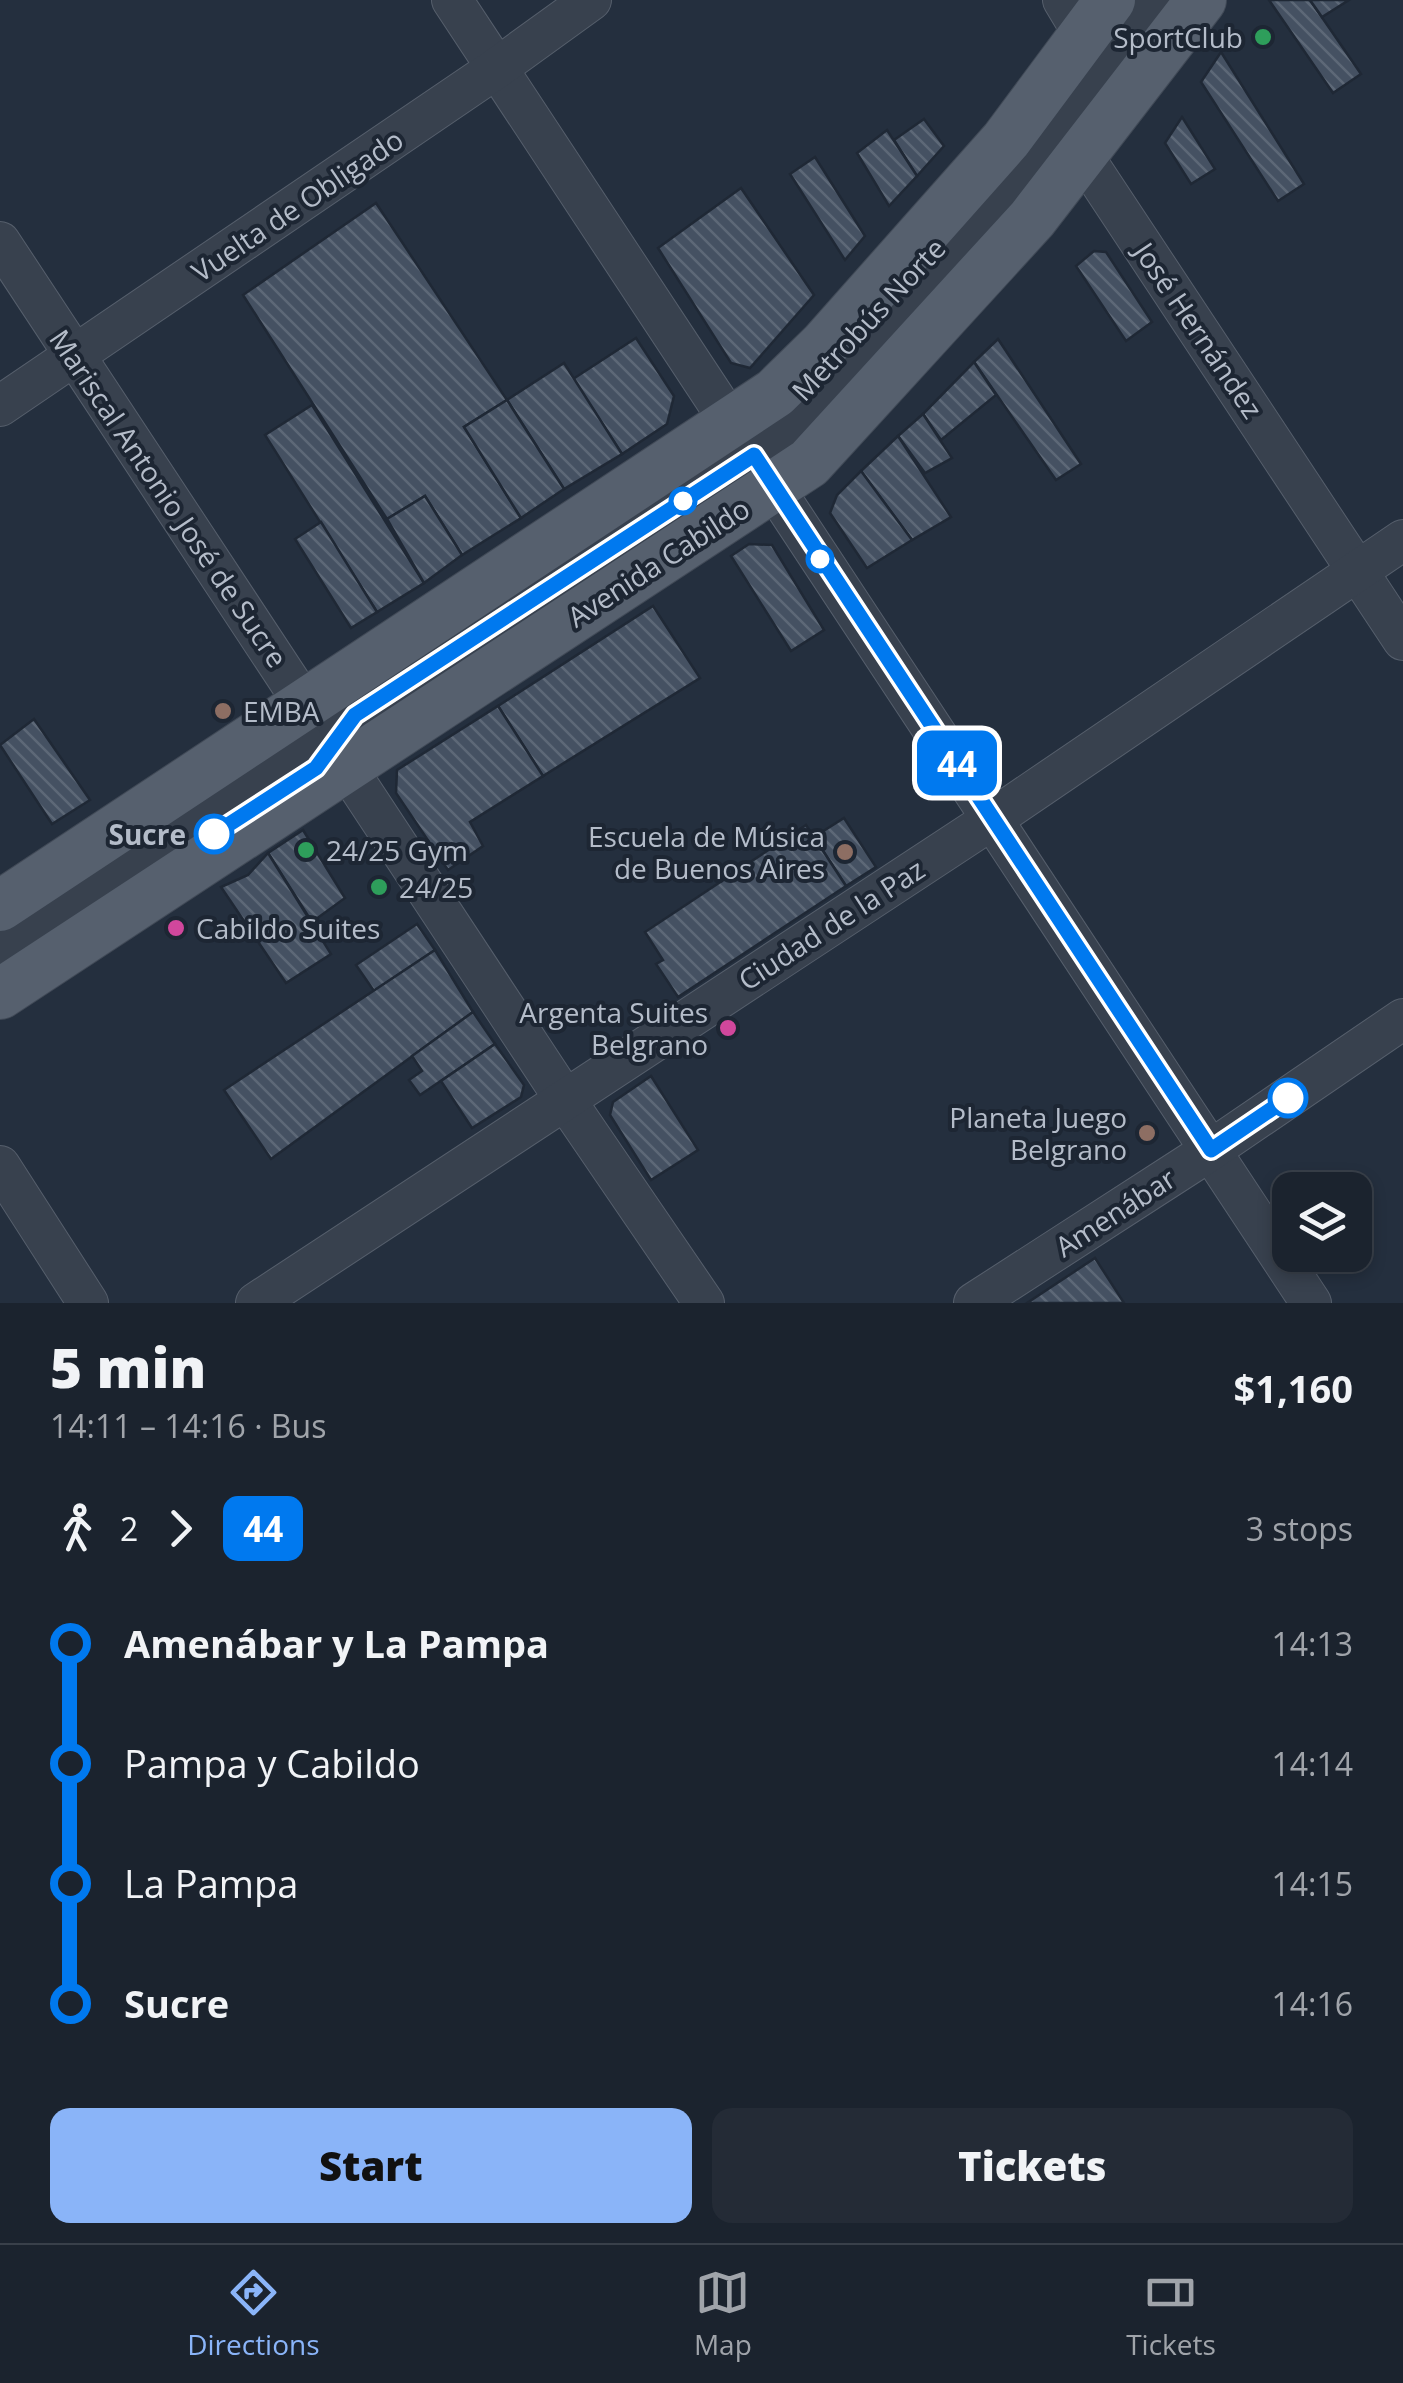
<!DOCTYPE html>
<html lang="en">
<head>
<meta charset="utf-8">
<style>
  body { margin:0; font-family:"Open Sans",sans-serif; background:#242b36; color:#f1f3f6; height:100vh; display:flex; flex-direction:column; font-size:38px; white-space:nowrap }
  * { box-sizing:border-box; margin:0 }
  p { font-size:32px; color:#a0a4aa }
  .icon { flex:none; width:55px; height:55px; fill:none; stroke:currentColor; stroke-width:2; stroke-linecap:round; stroke-linejoin:round }
  .map { position:relative; height:1303px; overflow:hidden }
  .panel { display:flex; flex-direction:column; background:#1b232e; flex:1 }
  .panel>* { flex:none }
  .badge { padding:0 20px; border-radius:15px; font-size:35px; line-height:65px }
  .controls { position:absolute; left:1272px; top:1172px; display:grid; gap:20px }
  .controls a { display:grid; place-items:center; width:100px; height:100px; border-radius:20px; background:#1b232e; box-shadow:0 5px 15px #0003,0 0 0 2px #39404a; font-size:50px }
  .map>.badge { position:absolute; translate:-50% -50%; box-shadow:0 0 0 5px #fff }
  .legs { display:flex; align-items:center; gap:15px; height:110px; padding:0 50px; font-size:32px }
  .legs p { margin-inline-start:auto }
  .overview { display:flex; align-items:center; justify-content:space-between; height:170px; padding:0 50px }
  h1 { font-size:55px; font-weight:800; line-height:75px }
  .primary-button { display:flex; gap:20px; margin-top:auto; padding:20px 50px }
  .primary-button a { flex:1; height:115px; border-radius:20px; background:#8ab4f8; color:#111; font-size:40px; font-weight:800; line-height:115px; text-align:center }
  .primary-button a+a { background:#242b36; color:#f1f3f6 }
  ul { padding:0 50px; list-style:none }
  li { display:flex; align-items:center; gap:35px; height:120px; font-size:38px }
  li i { display:grid; place-items:center; width:15px; height:100%; margin:0 12px; background:currentColor }
  li i::after { content:''; width:25px; height:25px; margin:-12px; border:8px solid; border-radius:50%; background:#1b232e }
  li p { margin-inline-start:auto }
  li:first-child i { background:linear-gradient(#0000 50%,currentColor 0) }
  li:last-child i { background:linear-gradient(currentColor 50%,#0000 0) }
  .tabs { display:flex; justify-content:space-around; align-items:center; height:140px; border-top:2px solid #39404a; background:#1b232e; font-size:28px; color:#a0a4aa }
  .tabs a { display:grid; justify-items:center; gap:5px }
  .tabs .selected { color:#8ab4f8 }
  .map>svg:first-child { display:block }
  .building { fill:url(#building-back-hatch); stroke:#1f2835; stroke-width:2.5 }
  .lines { fill:none; stroke-linecap:round; stroke-linejoin:round }
  .minor-casing { stroke:#565f6c; stroke-width:42 }
  .major-casing { stroke:#414a57; stroke-width:52 }
  .minor { stroke:#38414e; stroke-width:40 }
  .major { stroke:#56606e; stroke-width:50 }
  .line-1-casing { stroke:#fff; stroke-width:22 }
  .line-1 { stroke:#0079ef; stroke-width:15 }
  .leisure-dot { fill:#2e9e5b; stroke:#1d2633; stroke-width:4 }
  .stop-1-dot { fill:#fff; stroke:#0079ef; stroke-width:5 }
  .education-dot { fill:#8d6e63; stroke:#1d2633; stroke-width:4 }
  .hotel-dot { fill:#d1479c; stroke:#1d2633; stroke-width:4 }
  .labels { text-anchor:middle; dominant-baseline:central; stroke-width:8; stroke-linejoin:round; paint-order:stroke }
  .poi-label { font-size:28px; fill:#b4bcc9; stroke:#1d2633; text-anchor:end }
  .street-label { font-size:28px; fill:#b4bcc9; stroke:#1d2633 }
  .stop-label { font-size:28px; font-weight:bold; fill:#b4bcc9; stroke:#1d2633; text-anchor:end }
</style>
</head>
<body>
<div class="map">
<svg width="1403" height="1303" viewBox="0 0 1403 1303">
  <defs>
    <pattern id="building-back-hatch" width="6" height="6" patternUnits="userSpaceOnUse" patternTransform="scale(2.5)"><rect width="6" height="6" fill="#455162"/><path d="M-1 5l2 2M0 0l6 6M5-1l2 2" fill="none" stroke="#5d6877"/></pattern>
  </defs>
  <rect width="100%" height="100%" fill="#242f3e"/>
  <!-- building -->
  <g class="building">
    <path d="M 1269,0 L 1310,0 L 1361,74 L 1333,93 Z"/>
    <path d="M 1310,0 L 1349,0 L 1322,17 Z"/>
    <path d="M 1221,52 L 1304,184 L 1278,201 L 1201,82 Z"/>
    <path d="M 1182,117 L 1215,169 L 1191,184 L 1165,143 Z"/>
    <path d="M 924,119 L 944,146 L 917,176 L 894,140 Z"/>
    <path d="M 887,130 L 917,176 L 889,206 L 857,153 Z"/>
    <path d="M 815,157 L 865,236 L 845,260 L 790,174 Z"/>
    <path d="M 741,188 L 814,295 L 750,368 L 731,363 L 658,248 Z"/>
    <path d="M 376,203 L 507,400 L 464,427 L 521,518 L 462,555 L 425,496 L 387,519 L 243,295 Z"/>
    <path d="M 1094,251 L 1106,252 L 1152,322 L 1126,341 L 1076,266 Z"/>
    <path d="M 636,338 L 674,396 L 667,424 L 622,454 L 573,379 Z"/>
    <path d="M 998,339 L 1081,464 L 1056,480 L 974,362 Z"/>
    <path d="M 974,362 L 996,395 L 941,440 L 923,414 Z"/>
    <path d="M 564,363 L 622,454 L 564,489 L 507,400 Z"/>
    <path d="M 507,400 L 564,489 L 521,518 L 464,427 Z"/>
    <path d="M 312,405 L 424,583 L 377,612 L 265,435 Z"/>
    <path d="M 923,414 L 952,458 L 925,473 L 898,436 Z"/>
    <path d="M 898,436 L 951,517 L 912,540 L 861,471 Z"/>
    <path d="M 861,471 L 912,540 L 867,568 L 830,513 L 837,495 Z"/>
    <path d="M 425,496 L 462,555 L 424,583 L 387,519 Z"/>
    <path d="M 321,522 L 377,612 L 351,628 L 295,539 Z"/>
    <path d="M 749,544 L 772,545 L 824,630 L 791,651 L 731,556 Z"/>
    <path d="M 653,606 L 700,678 L 543,776 L 498,706 Z"/>
    <path d="M 498,706 L 543,776 L 470,822 L 483,846 L 448,870 L 396,793 L 397,770 Z"/>
    <path d="M 34,719 L 90,800 L 52,824 L 0,745 Z"/>
    <path d="M 844,818 L 876,867 L 846,886 L 814,837 Z"/>
    <path d="M 806,825 L 846,886 L 678,997 L 656,964 L 663,960 L 645,932 Z"/>
    <path d="M 303,830 L 345,898 L 312,922 L 268,853 Z"/>
    <path d="M 268,853 L 331,954 L 286,983 L 221,887 L 248,875 Z"/>
    <path d="M 417,924 L 435,950 L 374,991 L 356,965 Z"/>
    <path d="M 435,950 L 473,1012 L 271,1159 L 224,1090 Z"/>
    <path d="M 473,1012 L 495,1044 L 420,1095 L 409,1080 L 422,1071 L 412,1056 Z"/>
    <path d="M 495,1044 L 524,1085 L 521,1097 L 472,1128 L 441,1081 Z"/>
    <path d="M 651,1076 L 698,1150 L 651,1180 L 610,1115 L 613,1102 Z"/>
    <path d="M 1095,1258 L 1124,1303 L 1027,1303 Z"/>
  </g>
  <g class="lines">
    <!-- minor casing -->
    <g class="minor-casing">
      <g id="minor">
        <path d="M 452,0 L 1311,1303"/>
        <path d="M 1063,0 L 1084,35 L 1084,60"/>
        <path d="M 1084,128 L 1083,156 L 1403,640"/>
        <path d="M 0,242 L 564,1098 L 704,1303"/>
        <path d="M 0,406 L 497,68 L 591,0"/>
        <path d="M 288,786 L 316,768 L 355,715 L 822,410 L 1028,182 L 1154,0"/>
        <path d="M 0,947 L 304,744"/>
        <path d="M 0,1166 L 88,1303"/>
        <path d="M 256,1303 L 994,818 L 1403,540"/>
        <path d="M 974,1303 L 1211,1150 L 1403,1019"/>
      </g>
    </g>
    <!-- major casing -->
    <g class="major-casing">
      <g id="major">
        <path d="M 0,906 L 775,393 L 825,344 L 1006,140 L 1110,0"/>
        <path d="M 0,994 L 809,463 L 1032,219 L 1201,0"/>
      </g>
    </g>
    <!-- minor -->
    <use href="#minor" class="minor"/>
    <!-- major -->
    <use href="#major" class="major"/>
  </g>
  <g class="lines">
    <!-- line-1 casing -->
    <g class="line-1-casing">
      <path id="line-1" d="M 214,834 L 316,768 L 355,715 L 754,455 L 1211,1150 L 1288,1098"/>
    </g>
    <!-- line-1 -->
    <use href="#line-1" class="line-1"/>
  </g>
  <!-- markers -->
  <g class="leisure-dot">
    <circle cx="1263" cy="37" r="10"/>
    <circle cx="306" cy="850" r="10"/>
    <circle cx="379" cy="887" r="10"/>
  </g>
  <g class="stop-1-dot">
    <circle cx="683" cy="501" r="12"/>
    <circle cx="820" cy="559" r="12"/>
    <circle cx="214" cy="834" r="18"/>
    <circle cx="1288" cy="1098" r="18"/>
  </g>
  <g class="education-dot">
    <circle cx="223" cy="711" r="10"/>
    <circle cx="845" cy="852" r="10"/>
    <circle cx="1147" cy="1133" r="10"/>
  </g>
  <g class="hotel-dot">
    <circle cx="176" cy="928" r="10"/>
    <circle cx="728" cy="1028" r="10"/>
  </g>
  <g class="labels">
    <!-- poi labels -->
    <g class="poi-label">
      <text x="1243" y="37">SportClub</text>
      <text x="243" y="711" text-anchor="start">EMBA</text>
      <text x="825" y="836">Escuela de Música<tspan x="825" dy="32">de Buenos Aires</tspan></text>
      <text x="326" y="850" text-anchor="start">24/25 Gym</text>
      <text x="399" y="887" text-anchor="start">24/25</text>
      <text x="196" y="928" text-anchor="start">Cabildo Suites</text>
      <text x="708" y="1012">Argenta Suites<tspan x="708" dy="32">Belgrano</tspan></text>
      <text x="1127" y="1117">Planeta Juego<tspan x="1127" dy="32">Belgrano</tspan></text>
    </g>
    <!-- street labels -->
    <g class="street-label">
      <text transform="translate(297 205) rotate(-34)">Vuelta de Obligado</text>
      <text transform="translate(868 319) rotate(-47)">Metrobús Norte</text>
      <text transform="translate(1199 330) rotate(56)">José Hernández</text>
      <text transform="translate(169 498) rotate(56)">Mariscal Antonio José de Sucre</text>
      <text transform="translate(658 562) rotate(-33)">Avenida Cabildo</text>
      <text transform="translate(831 924) rotate(-33)">Ciudad de la Paz</text>
      <text transform="translate(1115 1212) rotate(-33)">Amenábar</text>
    </g>
    <!-- stop labels -->
    <g class="stop-label">
      <text x="186" y="834">Sucre</text>
    </g>
  </g>
</svg>
<div class="controls">
<a><svg class="icon" aria-label="layers" viewBox="0 0 24 24"><path d="M12 4l9 5-9 5-9-5zM3 14l9 5 9-5"/></svg></a>
</div>
<b class="badge" style="left:957px;top:763px;background:#0079ef;color:#fff">44</b>
</div>
<section class="panel">
<div class="overview"><div><h1>5 min</h1><p>14:11 – 14:16 · Bus</p></div><b>$1,160</b></div>
<div class="legs"><svg class="icon" aria-label="walk" viewBox="0 0 24 24"><circle cx="13" cy="4" r="2"/><path d="M13 8l-2 6 4 7M11 14l-3 7M7 12l3-4h3l4 4"/></svg>2<svg class="icon" aria-label="forward" viewBox="0 0 24 24"><path d="M9 5l7 7-7 7"/></svg><b class="badge" style="background:#0079ef;color:#fff">44</b><p>3 stops</p></div>
<ul>
<li><i style="color:#0079ef"></i><b>Amenábar y La Pampa</b><p>14:13</p></li>
<li><i style="color:#0079ef"></i><span>Pampa y Cabildo</span><p>14:14</p></li>
<li><i style="color:#0079ef"></i><span>La Pampa</span><p>14:15</p></li>
<li><i style="color:#0079ef"></i><b>Sucre</b><p>14:16</p></li>
</ul>
<div class="primary-button"><a>Start</a><a>Tickets</a></div>
</section>
<nav class="tabs">
<a class="selected"><svg class="icon" aria-label="directions" viewBox="0 0 24 24"><path d="M12 3l9 9-9 9-9-9zM9 14v-3h6M13 9l2 2-2 2"/></svg>Directions</a>
<a><svg class="icon" aria-label="map" viewBox="0 0 24 24"><path d="M3 6l6-2 6 2 6-2v14l-6 2-6-2-6 2zM9 4v14M15 6v14"/></svg>Map</a>
<a><svg class="icon" aria-label="tickets" viewBox="0 0 24 24"><path d="M3 7h18v10H3zM15 7v10"/></svg>Tickets</a>
</nav>
</body>
</html>
